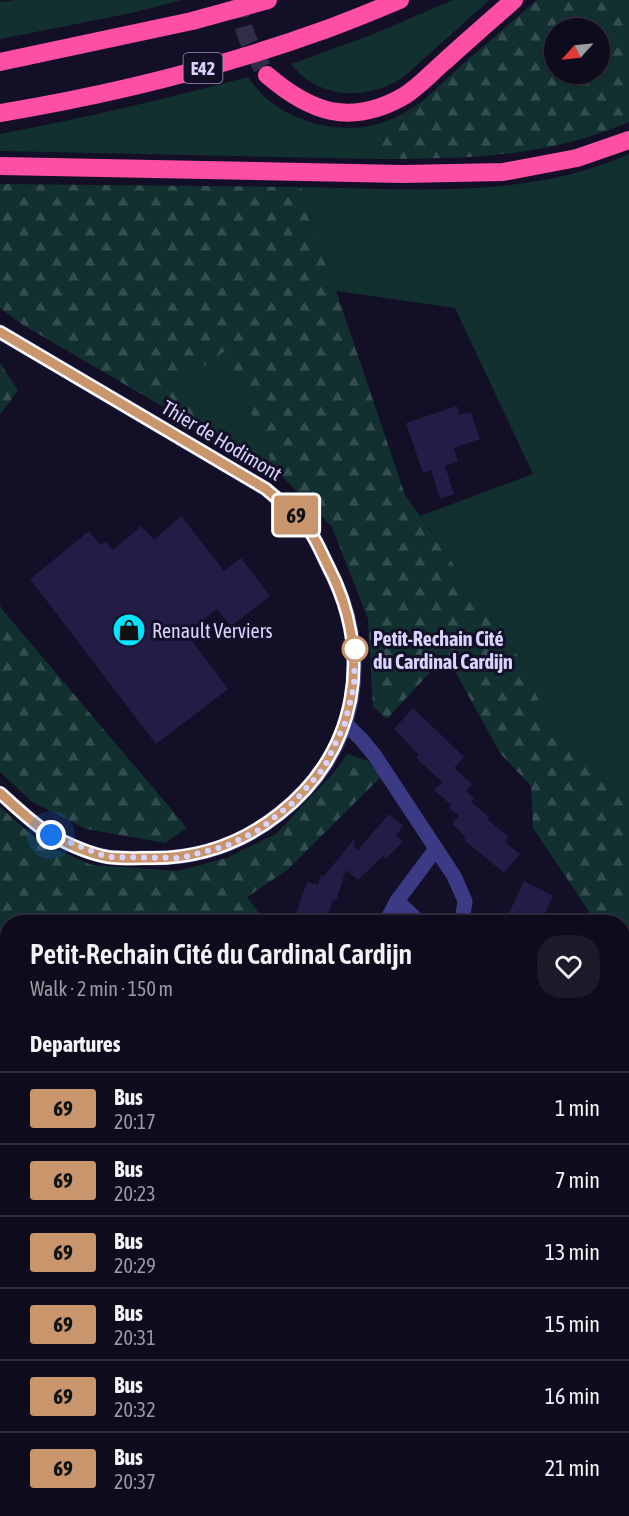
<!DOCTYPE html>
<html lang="en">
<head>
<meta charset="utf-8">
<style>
  body { margin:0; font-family:"Asap Condensed",sans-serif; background:#1c1929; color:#f1f3f6; height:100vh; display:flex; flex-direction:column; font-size:22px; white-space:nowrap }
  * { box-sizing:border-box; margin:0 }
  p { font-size:20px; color:#9b9ba3 }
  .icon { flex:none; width:33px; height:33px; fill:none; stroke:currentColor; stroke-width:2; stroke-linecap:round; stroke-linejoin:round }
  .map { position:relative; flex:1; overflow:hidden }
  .side { position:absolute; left:0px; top:915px; width:630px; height:602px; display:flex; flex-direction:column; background:#0e0b1c; border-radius:24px 24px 0 0; box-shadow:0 2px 4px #0004,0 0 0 2px #2e2b3b }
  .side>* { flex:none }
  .badge { padding:0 12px; border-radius:4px; font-size:21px; line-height:39px }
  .needle { width:39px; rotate:243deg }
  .buttons { position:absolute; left:544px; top:18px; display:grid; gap:12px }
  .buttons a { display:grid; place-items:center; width:66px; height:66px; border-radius:50%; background:#0e0b1c; box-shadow:0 2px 4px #0004,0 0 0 2px #2e2b3b; font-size:30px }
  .you { position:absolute; width:30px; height:30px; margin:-15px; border:4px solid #fff; border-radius:50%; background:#1a73e8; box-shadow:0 0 0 9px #1a73e833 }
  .map>.badge { position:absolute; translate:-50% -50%; box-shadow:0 0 0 3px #fff }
  h2 { padding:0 30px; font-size:22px; line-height:54px }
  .round { display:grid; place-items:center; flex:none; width:63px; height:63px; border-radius:24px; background:#1c1929 }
  .headline { display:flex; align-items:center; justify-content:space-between; height:102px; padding:0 30px }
  h1 { font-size:28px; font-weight:600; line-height:45px }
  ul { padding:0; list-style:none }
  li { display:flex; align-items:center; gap:18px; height:72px; padding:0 30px; border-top:2px solid #2e2b3b }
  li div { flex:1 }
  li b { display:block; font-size:22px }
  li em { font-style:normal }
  li .badge { min-width:66px; font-weight:700; text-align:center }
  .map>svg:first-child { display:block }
  .green { fill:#12302f }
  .forest { fill:url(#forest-firs); fill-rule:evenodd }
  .building { fill:#241b47 }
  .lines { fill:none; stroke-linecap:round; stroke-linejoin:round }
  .highway-tunnel { stroke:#312d47; stroke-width:18; stroke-dasharray:18 9; stroke-linecap:butt }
  .minor { stroke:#3d3a85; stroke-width:15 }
  .highway { stroke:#ff4fa3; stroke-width:18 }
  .line-casing { stroke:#fff; stroke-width:14 }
  .line { stroke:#c9956d; stroke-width:9 }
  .walk { stroke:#d9d4ff; stroke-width:6; stroke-dasharray:0 10.8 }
  .stop-dot { fill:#fff; stroke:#c9956d; stroke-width:3 }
  .labels { text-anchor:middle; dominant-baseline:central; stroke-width:6; stroke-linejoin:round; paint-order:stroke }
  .shield { fill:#130f26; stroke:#9e99be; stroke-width:1.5 }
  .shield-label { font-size:18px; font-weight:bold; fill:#d9d4ff }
  .street-label { font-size:20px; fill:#d9d4ff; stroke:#130f26 }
  .poi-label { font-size:20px; fill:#d9d4ff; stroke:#130f26; text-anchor:start }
  .stop-label { font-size:20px; font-weight:bold; fill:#d9d4ff; stroke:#130f26; text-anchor:start }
</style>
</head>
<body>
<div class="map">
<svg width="629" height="1516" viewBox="0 0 629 1516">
  <defs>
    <pattern id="forest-firs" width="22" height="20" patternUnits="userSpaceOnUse" patternTransform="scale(1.5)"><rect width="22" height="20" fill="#12302f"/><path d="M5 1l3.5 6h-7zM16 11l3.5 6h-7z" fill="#344d4e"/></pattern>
  </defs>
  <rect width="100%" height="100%" fill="#130f26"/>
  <!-- green -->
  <g class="green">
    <path d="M 15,0 L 182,0 L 132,13 L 0,39 L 0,2 Z"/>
    <path d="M 453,0 L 489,0 C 469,19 448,37 427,56 C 418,63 409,74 399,80 C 363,101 317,98 291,64 L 371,35 Z"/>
    <path d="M 248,77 C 253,84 259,92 266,98 C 301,128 357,138 398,116 C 407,112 414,106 422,101 L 386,135 L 375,159 L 0,151 L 0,134 C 84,118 165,99 248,77 Z"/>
    <path d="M 629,154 L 629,806 L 542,709 L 525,666 L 420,516 L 533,474 L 455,308 L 336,291 L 301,187 C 410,189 526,200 629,154 Z"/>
    <path d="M 225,350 L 274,468 L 232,447 L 180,382 Z"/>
    <path d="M 0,996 L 8,1000 L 8,1509 L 197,1509 L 199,1516 L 0,1516 Z"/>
    <path d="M 629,1462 L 629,1516 L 551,1516 L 560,1509 L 622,1509 L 623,1463 Z"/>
  </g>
  <!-- forest -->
  <g class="forest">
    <path d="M 537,0 L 629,0 L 629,122 C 545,158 465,159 375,159 L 386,135 L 465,62 ZM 555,28 L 600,28 L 600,74 L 555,74 Z"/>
    <path d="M 0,184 L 301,187 L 405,495 L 525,666 L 542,709 L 629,806 L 629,1026 L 623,1003 L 622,922 L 596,922 L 533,828 L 531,786 L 500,753 L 446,655 L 387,719 L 373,707 L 368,619 L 332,527 L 274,468 L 225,351 L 180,382 L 232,447 L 23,325 L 0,308 Z"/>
    <path d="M 0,363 L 18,390 L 0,415 Z"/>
    <path d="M 0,604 L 1,608 L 187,828 L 165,843 L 86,829 L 31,801 L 0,772 Z"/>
    <path d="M 347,754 L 368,761 L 381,777 L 286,871 L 247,897 L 265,922 L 8,922 L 7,1000 L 0,996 L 0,807 L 41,843 L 92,865 L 178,871 L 226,858 L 276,834 L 336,770 Z"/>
    <path d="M 629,1225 L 629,1462 L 623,1463 L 622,1243 Z"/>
    <path d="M 197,1509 L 560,1509 L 551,1516 L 199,1516 Z"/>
  </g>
  <!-- building -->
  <g class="building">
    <path d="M 457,406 L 459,415 L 471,412 L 480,439 L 454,448 L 458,462 L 445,466 L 454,494 L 440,499 L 431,470 L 423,473 L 406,423 Z"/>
    <path d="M 181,516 L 224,571 L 241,558 L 270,596 L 231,626 L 217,609 L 186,633 L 228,689 L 156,744 L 30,579 L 89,531 L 100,545 L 106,542 L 113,550 L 141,526 L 154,540 Z"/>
    <path d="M 413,708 L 464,757 L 454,768 L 472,784 L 466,791 L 474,798 L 471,802 L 489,817 L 487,819 L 509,837 L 505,842 L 520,854 L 504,873 L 464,840 L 466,837 L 452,824 L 459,816 L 449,808 L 451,805 L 434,790 L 442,782 L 416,758 L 419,755 L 394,729 Z"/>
    <path d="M 389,814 L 403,826 L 396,835 L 403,841 L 386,859 L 383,856 L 358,880 L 346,870 L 336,901 L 333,900 L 325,922 L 293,922 L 307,882 L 318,885 L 321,875 L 324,876 L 356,837 L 354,846 L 358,850 Z"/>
    <path d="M 524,881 L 553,896 L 541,922 L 505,922 Z"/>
  </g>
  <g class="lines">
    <!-- highway-tunnel -->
    <path class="highway-tunnel" d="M 240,0 C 239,27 253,53 267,75"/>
    <!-- minor -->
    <g class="minor">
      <path d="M 0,332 L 266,489 C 277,499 290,508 300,519 C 313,532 320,550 328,566 C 374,655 360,751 279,814 C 241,844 201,858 153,858 C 139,858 123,859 108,857 C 90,854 68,844 53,836 C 35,826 15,806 0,793"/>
      <path d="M 345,723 L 362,740 L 375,756 L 454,876 L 465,901 L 462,922"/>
      <path d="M 397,901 L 419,922"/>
      <path d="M 386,922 L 397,901 L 435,850"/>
    </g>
    <!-- highway -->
    <g class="highway">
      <path d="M 0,62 L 192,21 L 268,0"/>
      <path d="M 267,75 C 310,112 350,127 404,96 C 419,87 432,72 445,61 C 468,40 491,20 514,0"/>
      <path d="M 0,113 C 109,95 219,68 324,30 C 349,21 375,10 400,0"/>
      <path d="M 0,166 L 403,174 L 503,172 L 577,158 L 629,140"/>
    </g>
  </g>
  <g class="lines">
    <!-- line casing -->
    <g class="line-casing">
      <path id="line" d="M 0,332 L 266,489 C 277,499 290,508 300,519 C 313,532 320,550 328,566 C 374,654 358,752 279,814 C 242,843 200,858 153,858 C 139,858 122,859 108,857 C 90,854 68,844 53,836 C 35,826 15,806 0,793"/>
    </g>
    <!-- line -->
    <use href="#line" class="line"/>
    <!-- walk -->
    <path class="walk" d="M 51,835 L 107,857 L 180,858 L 226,846 L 259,830 L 295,801 L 324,768 L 345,723 L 354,686 L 355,649"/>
  </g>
  <!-- icons -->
  <defs>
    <g id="shop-disc" transform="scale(1.725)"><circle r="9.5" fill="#00e5ff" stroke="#130f26"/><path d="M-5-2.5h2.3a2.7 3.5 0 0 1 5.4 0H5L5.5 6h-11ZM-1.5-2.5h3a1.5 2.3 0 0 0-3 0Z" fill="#111"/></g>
  </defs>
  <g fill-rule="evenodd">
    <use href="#shop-disc" x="129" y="630"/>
  </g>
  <!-- markers -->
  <circle class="stop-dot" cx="355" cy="649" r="12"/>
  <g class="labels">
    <!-- shield labels -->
    <rect class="shield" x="183.5" y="53" width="39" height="30" rx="4.5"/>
    <g class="shield-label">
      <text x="203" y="68">E42</text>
    </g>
    <!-- street labels -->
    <g class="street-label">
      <text transform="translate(222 440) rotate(31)">Thier de Hodimont</text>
    </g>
    <!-- poi labels -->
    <g class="poi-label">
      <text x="152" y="630">Renault Verviers</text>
    </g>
    <!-- stop labels -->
    <g class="stop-label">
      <text x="373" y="638">Petit-Rechain Cité<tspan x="373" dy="23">du Cardinal Cardijn</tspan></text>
    </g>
  </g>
</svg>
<div class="buttons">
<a><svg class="needle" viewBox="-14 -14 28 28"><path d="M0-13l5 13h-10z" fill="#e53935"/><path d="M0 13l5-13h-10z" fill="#9b9ba3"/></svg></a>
</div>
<div class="you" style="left:51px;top:835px"></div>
<b class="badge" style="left:296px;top:515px;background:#c9956d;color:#111">69</b>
<section class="side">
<div class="headline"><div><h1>Petit-Rechain Cité du Cardinal Cardijn</h1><p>Walk · 2 min · 150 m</p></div><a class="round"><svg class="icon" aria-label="heart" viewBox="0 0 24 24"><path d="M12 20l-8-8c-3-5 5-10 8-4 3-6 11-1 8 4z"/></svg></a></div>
<h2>Departures</h2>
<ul>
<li><span class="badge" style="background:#c9956d;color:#111">69</span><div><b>Bus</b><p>20:17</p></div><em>1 min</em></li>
<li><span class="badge" style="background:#c9956d;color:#111">69</span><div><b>Bus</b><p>20:23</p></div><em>7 min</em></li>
<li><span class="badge" style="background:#c9956d;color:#111">69</span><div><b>Bus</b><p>20:29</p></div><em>13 min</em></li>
<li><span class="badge" style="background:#c9956d;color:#111">69</span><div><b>Bus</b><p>20:31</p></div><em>15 min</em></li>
<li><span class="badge" style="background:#c9956d;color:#111">69</span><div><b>Bus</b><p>20:32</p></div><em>16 min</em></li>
<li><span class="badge" style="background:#c9956d;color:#111">69</span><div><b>Bus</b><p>20:37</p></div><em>21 min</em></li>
</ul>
</section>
</div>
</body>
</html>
